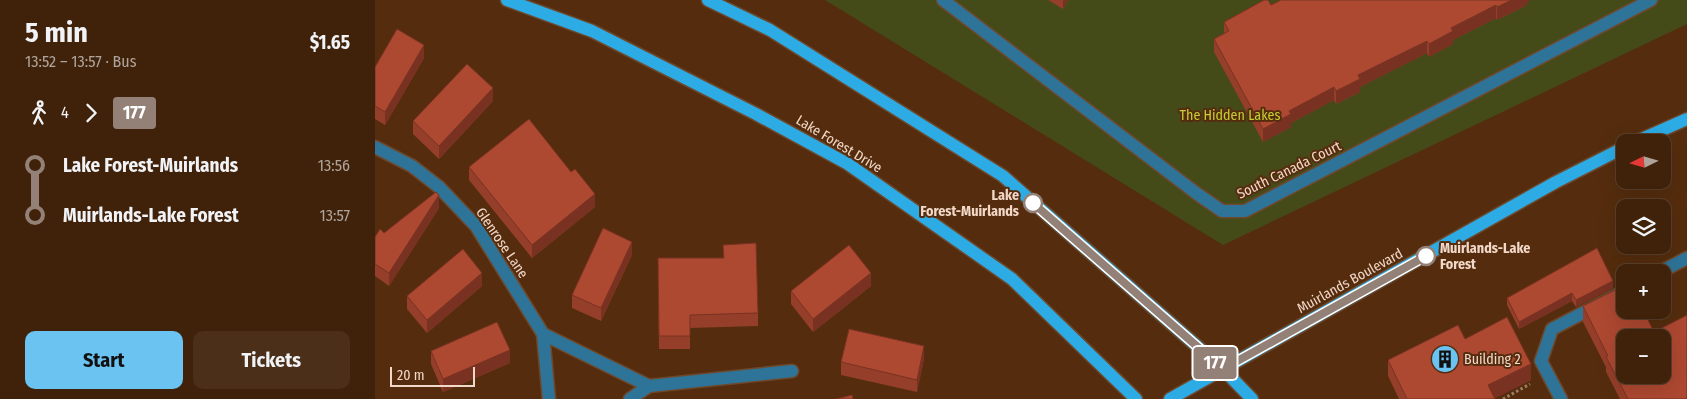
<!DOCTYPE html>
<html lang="en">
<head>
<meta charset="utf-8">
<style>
  body { margin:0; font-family:"Fira Sans Condensed",sans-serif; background:#4b2f18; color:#f1f3f6; height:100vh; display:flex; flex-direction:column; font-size:19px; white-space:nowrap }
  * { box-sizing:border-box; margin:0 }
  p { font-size:16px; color:#aea49c }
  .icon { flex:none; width:28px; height:28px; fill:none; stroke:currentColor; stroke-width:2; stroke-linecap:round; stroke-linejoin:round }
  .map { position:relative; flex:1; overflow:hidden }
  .details { display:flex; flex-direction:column; background:#40220a; width:375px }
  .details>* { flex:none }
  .badge { padding:0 10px; border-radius:4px; font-size:18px; line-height:32px }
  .needle { width:32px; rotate:265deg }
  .buttons { position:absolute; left:1241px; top:134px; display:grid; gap:10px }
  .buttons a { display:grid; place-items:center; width:55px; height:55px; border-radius:10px; background:#40220a; box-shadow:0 5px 20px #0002,0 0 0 1px #593f2b; font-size:25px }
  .scale { position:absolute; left:15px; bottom:12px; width:85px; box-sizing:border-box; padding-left:5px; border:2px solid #f2d8c8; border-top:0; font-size:14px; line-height:18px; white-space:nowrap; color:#f2d8c8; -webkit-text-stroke:4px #552d0e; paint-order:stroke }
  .map>.badge { position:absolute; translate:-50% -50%; box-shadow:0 0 0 2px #fff }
  .legs { display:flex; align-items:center; gap:8px; height:55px; padding:0 25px; font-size:16px }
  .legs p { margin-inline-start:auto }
  .head { display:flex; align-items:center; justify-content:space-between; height:85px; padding:0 25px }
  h1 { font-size:28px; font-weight:700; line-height:38px }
  .primary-button { display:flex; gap:10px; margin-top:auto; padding:10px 25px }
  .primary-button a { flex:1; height:58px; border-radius:10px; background:#6bc3f2; color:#111; font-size:20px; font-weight:700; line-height:58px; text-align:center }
  .primary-button a+a { background:#4b2f18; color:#f1f3f6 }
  ul { padding:0 25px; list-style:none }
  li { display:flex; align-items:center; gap:18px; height:50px; font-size:19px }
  li i { display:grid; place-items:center; width:8px; height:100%; margin:0 6px; background:currentColor }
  li i::after { content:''; width:12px; height:12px; margin:-6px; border:4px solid; border-radius:50%; background:#40220a }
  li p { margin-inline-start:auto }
  li:first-child i { background:linear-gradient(#0000 50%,currentColor 0) }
  li:last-child i { background:linear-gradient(currentColor 50%,#0000 0) }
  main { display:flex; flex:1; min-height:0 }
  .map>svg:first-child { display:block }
  .green { fill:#454a19 }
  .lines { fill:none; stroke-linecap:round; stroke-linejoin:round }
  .minor-casing { stroke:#6e482c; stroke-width:15 }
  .major-casing { stroke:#6e482c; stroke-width:15 }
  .path { stroke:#9e7d65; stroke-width:3; stroke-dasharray:2.5 2.5; stroke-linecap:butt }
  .minor { stroke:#2e7498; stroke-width:12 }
  .major { stroke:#2cabe5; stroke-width:12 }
  .wall { fill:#953e2a }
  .shaded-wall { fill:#793222 }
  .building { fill:#ad4831; stroke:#793222; fill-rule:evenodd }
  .line-1-casing { stroke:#fff; stroke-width:11 }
  .line-1 { stroke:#938177; stroke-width:8 }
  .stop-1-dot { fill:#fff; stroke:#938177; stroke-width:2.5 }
  .labels { text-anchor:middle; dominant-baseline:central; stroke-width:4; stroke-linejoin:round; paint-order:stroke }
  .park-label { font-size:14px; fill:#c3cf35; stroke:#552d0e }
  .street-label { font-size:14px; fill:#f2d8c8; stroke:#552d0e }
  .stop-label { font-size:14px; font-weight:bold; fill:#f2d8c8; stroke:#552d0e; text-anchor:end }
  .poi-label { font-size:14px; fill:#f2d8c8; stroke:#552d0e; text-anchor:start }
</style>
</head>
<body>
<main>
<section class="details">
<div class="head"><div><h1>5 min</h1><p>13:52 – 13:57 · Bus</p></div><b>$1.65</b></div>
<div class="legs"><svg class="icon" aria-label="walk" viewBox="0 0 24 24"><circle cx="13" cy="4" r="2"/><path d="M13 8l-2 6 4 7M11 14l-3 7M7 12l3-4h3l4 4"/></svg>4<svg class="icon" aria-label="forward" viewBox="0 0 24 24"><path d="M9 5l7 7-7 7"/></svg><b class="badge" style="background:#938177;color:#fff">177</b></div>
<ul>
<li><i style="color:#938177"></i><b>Lake Forest-Muirlands</b><p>13:56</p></li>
<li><i style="color:#938177"></i><b>Muirlands-Lake Forest</b><p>13:57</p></li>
</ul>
<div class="primary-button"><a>Start</a><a>Tickets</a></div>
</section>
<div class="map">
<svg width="1312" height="399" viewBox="0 0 1312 399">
  <rect width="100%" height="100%" fill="#552d0e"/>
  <!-- green -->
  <path class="green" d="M 450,0 L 1312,0 L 1312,24 L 848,245 Z"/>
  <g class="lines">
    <!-- minor casing -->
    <g class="minor-casing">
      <g id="minor">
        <path d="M 568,0 L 821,193 L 847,211 L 870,211 L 1276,0"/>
        <path d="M 0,147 L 37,166 L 64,187 L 101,226 L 168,334 L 174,399"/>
        <path d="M 1285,272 L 1312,258"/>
        <path d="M 168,334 L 274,386 L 255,399"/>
        <path d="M 274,386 L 417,371"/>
        <path d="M 1186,399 L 1166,361 L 1177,329 L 1250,291"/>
      </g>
    </g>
    <!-- major casing -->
    <g class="major-casing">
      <g id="major">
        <path d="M 132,0 L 217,31 L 381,114 L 473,164 L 637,279 L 761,399"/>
        <path d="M 333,0 L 395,30 L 628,176 L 848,369 L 877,399"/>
        <path d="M 1260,142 L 1312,119"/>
        <path d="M 795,399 L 1181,182 L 1250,147"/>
      </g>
    </g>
    <!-- path -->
    <path class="path" d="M 1128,399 L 1155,384"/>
    <!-- minor -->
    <use href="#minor" class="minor"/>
    <!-- major -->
    <use href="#major" class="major"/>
  </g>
  <!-- wall -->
  <g class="wall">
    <path d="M 673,0 L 693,0 L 688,9 Z"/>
    <path d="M 906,0 L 1156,0 L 1152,2 L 1152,5 L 1122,20 L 1121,18 L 1078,40 L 1078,44 L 1054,57 L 1052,53 L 1028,65 L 985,87 L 985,92 L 961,104 L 959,100 L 916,123 L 916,127 L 888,142 L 839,52 L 839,39 L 849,33 L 849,22 L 896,5 Z"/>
    <path d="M 49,58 L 10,125 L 0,119 L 0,67 Z"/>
    <path d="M 118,101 L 64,159 L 38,134 L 38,121 Z"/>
    <path d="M 94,167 L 220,207 L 157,258 L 94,180 Z"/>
    <path d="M 64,208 L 14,286 L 0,276 L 0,237 L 9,233 Z"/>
    <path d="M 348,245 L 383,313 L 383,326 L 315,328 L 315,349 L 284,349 L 283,258 L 348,258 Z"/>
    <path d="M 257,255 L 226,321 L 197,308 L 197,295 Z"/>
    <path d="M 107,286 L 52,333 L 32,309 L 32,296 Z"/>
    <path d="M 496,286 L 438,332 L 416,304 L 416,291 Z"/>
    <path d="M 1238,288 L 1201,307 L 1197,301 L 1144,329 L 1132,305 L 1132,298 Z"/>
    <path d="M 1250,295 L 1312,399 L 1245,399 L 1231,372 L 1231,367 L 1208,322 L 1208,306 Z"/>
    <path d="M 1090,339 L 1156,380 L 1120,398 L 1120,399 L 1024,399 L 1013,376 L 1013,360 Z"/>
    <path d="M 56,351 L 135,363 L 68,392 L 56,364 Z"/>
    <path d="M 549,359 L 542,392 L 466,375 L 466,362 Z"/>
  </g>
  <!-- shaded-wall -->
  <g class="shaded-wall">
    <path d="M 688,0 L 693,0 L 688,9 Z"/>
    <path d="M 1137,0 L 1156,0 L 1152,2 L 1152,5 L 1122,20 L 1122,7 Z"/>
    <path d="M 1121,5 L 1121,18 L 1078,40 L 1078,44 L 1054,57 L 1054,44 L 1076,28 Z"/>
    <path d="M 1052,41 L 1052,53 L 985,87 L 985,92 L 961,104 L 961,91 L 983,75 Z"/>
    <path d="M 49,45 L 49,58 L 10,125 L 10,112 Z"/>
    <path d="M 959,87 L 959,100 L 916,123 L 916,127 L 888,142 L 888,129 L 914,111 Z"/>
    <path d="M 118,88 L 118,101 L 64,159 L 64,146 Z"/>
    <path d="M 220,194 L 220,207 L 157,258 L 157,245 Z"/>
    <path d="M 64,195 L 64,208 L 14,286 L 14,273 Z"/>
    <path d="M 257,242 L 257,255 L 226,321 L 226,308 Z"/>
    <path d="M 107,273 L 107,286 L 52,333 L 52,320 Z"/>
    <path d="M 496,273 L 496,286 L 438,332 L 438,319 Z"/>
    <path d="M 1238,281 L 1238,288 L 1201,307 L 1201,300 Z"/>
    <path d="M 1197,293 L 1197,301 L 1144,329 L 1144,322 Z"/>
    <path d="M 549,346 L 549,359 L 542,392 L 542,380 Z"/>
    <path d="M 135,350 L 135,363 L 68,392 L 68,379 Z"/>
    <path d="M 1156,364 L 1156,380 L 1118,399 L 1113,385 Z"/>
  </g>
  <!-- building -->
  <g class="building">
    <path d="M 889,0 L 893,0 L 896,5 L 906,0 L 1137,0 L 1122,7 L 1121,5 L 1076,28 L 1078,31 L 1054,44 L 1052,41 L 983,75 L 985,79 L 961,91 L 959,87 L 914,111 L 916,114 L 888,129 L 839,39 L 854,31 L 849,22 Z"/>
    <path d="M 22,29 L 49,45 L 10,112 L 0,106 L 0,67 Z"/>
    <path d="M 92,64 L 118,88 L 64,146 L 38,121 Z"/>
    <path d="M 154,119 L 196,172 L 200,169 L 220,194 L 157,245 L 94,167 Z"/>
    <path d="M 61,192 L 64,195 L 14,273 L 0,264 L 0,237 L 5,229 L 9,233 Z"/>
    <path d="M 228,228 L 257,242 L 226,308 L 197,295 Z"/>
    <path d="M 381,243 L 383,313 L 315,315 L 315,336 L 284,336 L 283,258 L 349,258 L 348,245 Z"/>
    <path d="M 474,245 L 496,273 L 438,319 L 416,291 Z"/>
    <path d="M 1222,248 L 1238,281 L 1201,300 L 1197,293 L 1144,322 L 1132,298 Z"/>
    <path d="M 88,249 L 107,273 L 52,320 L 32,296 Z"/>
    <path d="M 1246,287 L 1250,295 L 1250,310 L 1268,310 L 1279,332 L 1312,315 L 1312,399 L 1253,399 L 1231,357 L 1233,356 L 1208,306 ZM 1250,338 L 1288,338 L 1288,375 L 1250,375 Z"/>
    <path d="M 1132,317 L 1156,364 L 1113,385 L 1120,399 L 1032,399 L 1013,360 L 1083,325 L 1090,339 Z"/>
    <path d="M 122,322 L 135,350 L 68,379 L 56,351 Z"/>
    <path d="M 474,329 L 549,346 L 542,380 L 466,362 Z"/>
    <path d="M 477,395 L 478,399 L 461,399 Z"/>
  </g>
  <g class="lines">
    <!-- line-1 casing -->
    <g class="line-1-casing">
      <path id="line-1" d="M 658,203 L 848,369 L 1051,256"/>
    </g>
    <!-- line-1 -->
    <use href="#line-1" class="line-1"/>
  </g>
  <!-- icons -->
  <defs>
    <g id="building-disc" transform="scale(1.4375)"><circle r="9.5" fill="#6bc3f2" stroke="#552d0e"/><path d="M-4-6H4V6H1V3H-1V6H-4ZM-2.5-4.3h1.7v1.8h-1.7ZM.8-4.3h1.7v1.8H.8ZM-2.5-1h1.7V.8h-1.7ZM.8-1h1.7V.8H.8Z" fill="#111"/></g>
  </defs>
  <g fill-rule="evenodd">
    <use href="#building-disc" x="1070" y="359"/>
  </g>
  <!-- markers -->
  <g class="stop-1-dot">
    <circle cx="658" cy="203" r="9"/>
    <circle cx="1051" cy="256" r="9"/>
  </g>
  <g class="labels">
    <!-- park labels -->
    <g class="park-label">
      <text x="855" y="115">The Hidden Lakes</text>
    </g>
    <!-- street labels -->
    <g class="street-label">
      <text transform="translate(464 144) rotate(31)">Lake Forest Drive</text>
      <text transform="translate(914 170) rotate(-26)">South Canada Court</text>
      <text transform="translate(127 243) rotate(56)">Glenrose Lane</text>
      <text transform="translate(975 281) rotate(-29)">Muirlands Boulevard</text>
    </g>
    <!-- stop labels -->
    <g class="stop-label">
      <text x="644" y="195">Lake<tspan x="644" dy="16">Forest-Muirlands</tspan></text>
      <text x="1065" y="248" text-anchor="start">Muirlands-Lake<tspan x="1065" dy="16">Forest</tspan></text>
    </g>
    <!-- poi labels -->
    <g class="poi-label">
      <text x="1089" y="359">Building 2</text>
    </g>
  </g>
</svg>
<div class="buttons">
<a><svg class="needle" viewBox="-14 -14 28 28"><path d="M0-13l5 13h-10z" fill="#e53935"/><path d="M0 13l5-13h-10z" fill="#aea49c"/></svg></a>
<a><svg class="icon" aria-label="layers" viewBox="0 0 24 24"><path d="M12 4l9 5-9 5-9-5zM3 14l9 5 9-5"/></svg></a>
<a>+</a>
<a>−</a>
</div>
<div class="scale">20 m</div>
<b class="badge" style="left:840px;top:363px;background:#938177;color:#fff">177</b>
</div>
</main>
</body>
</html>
